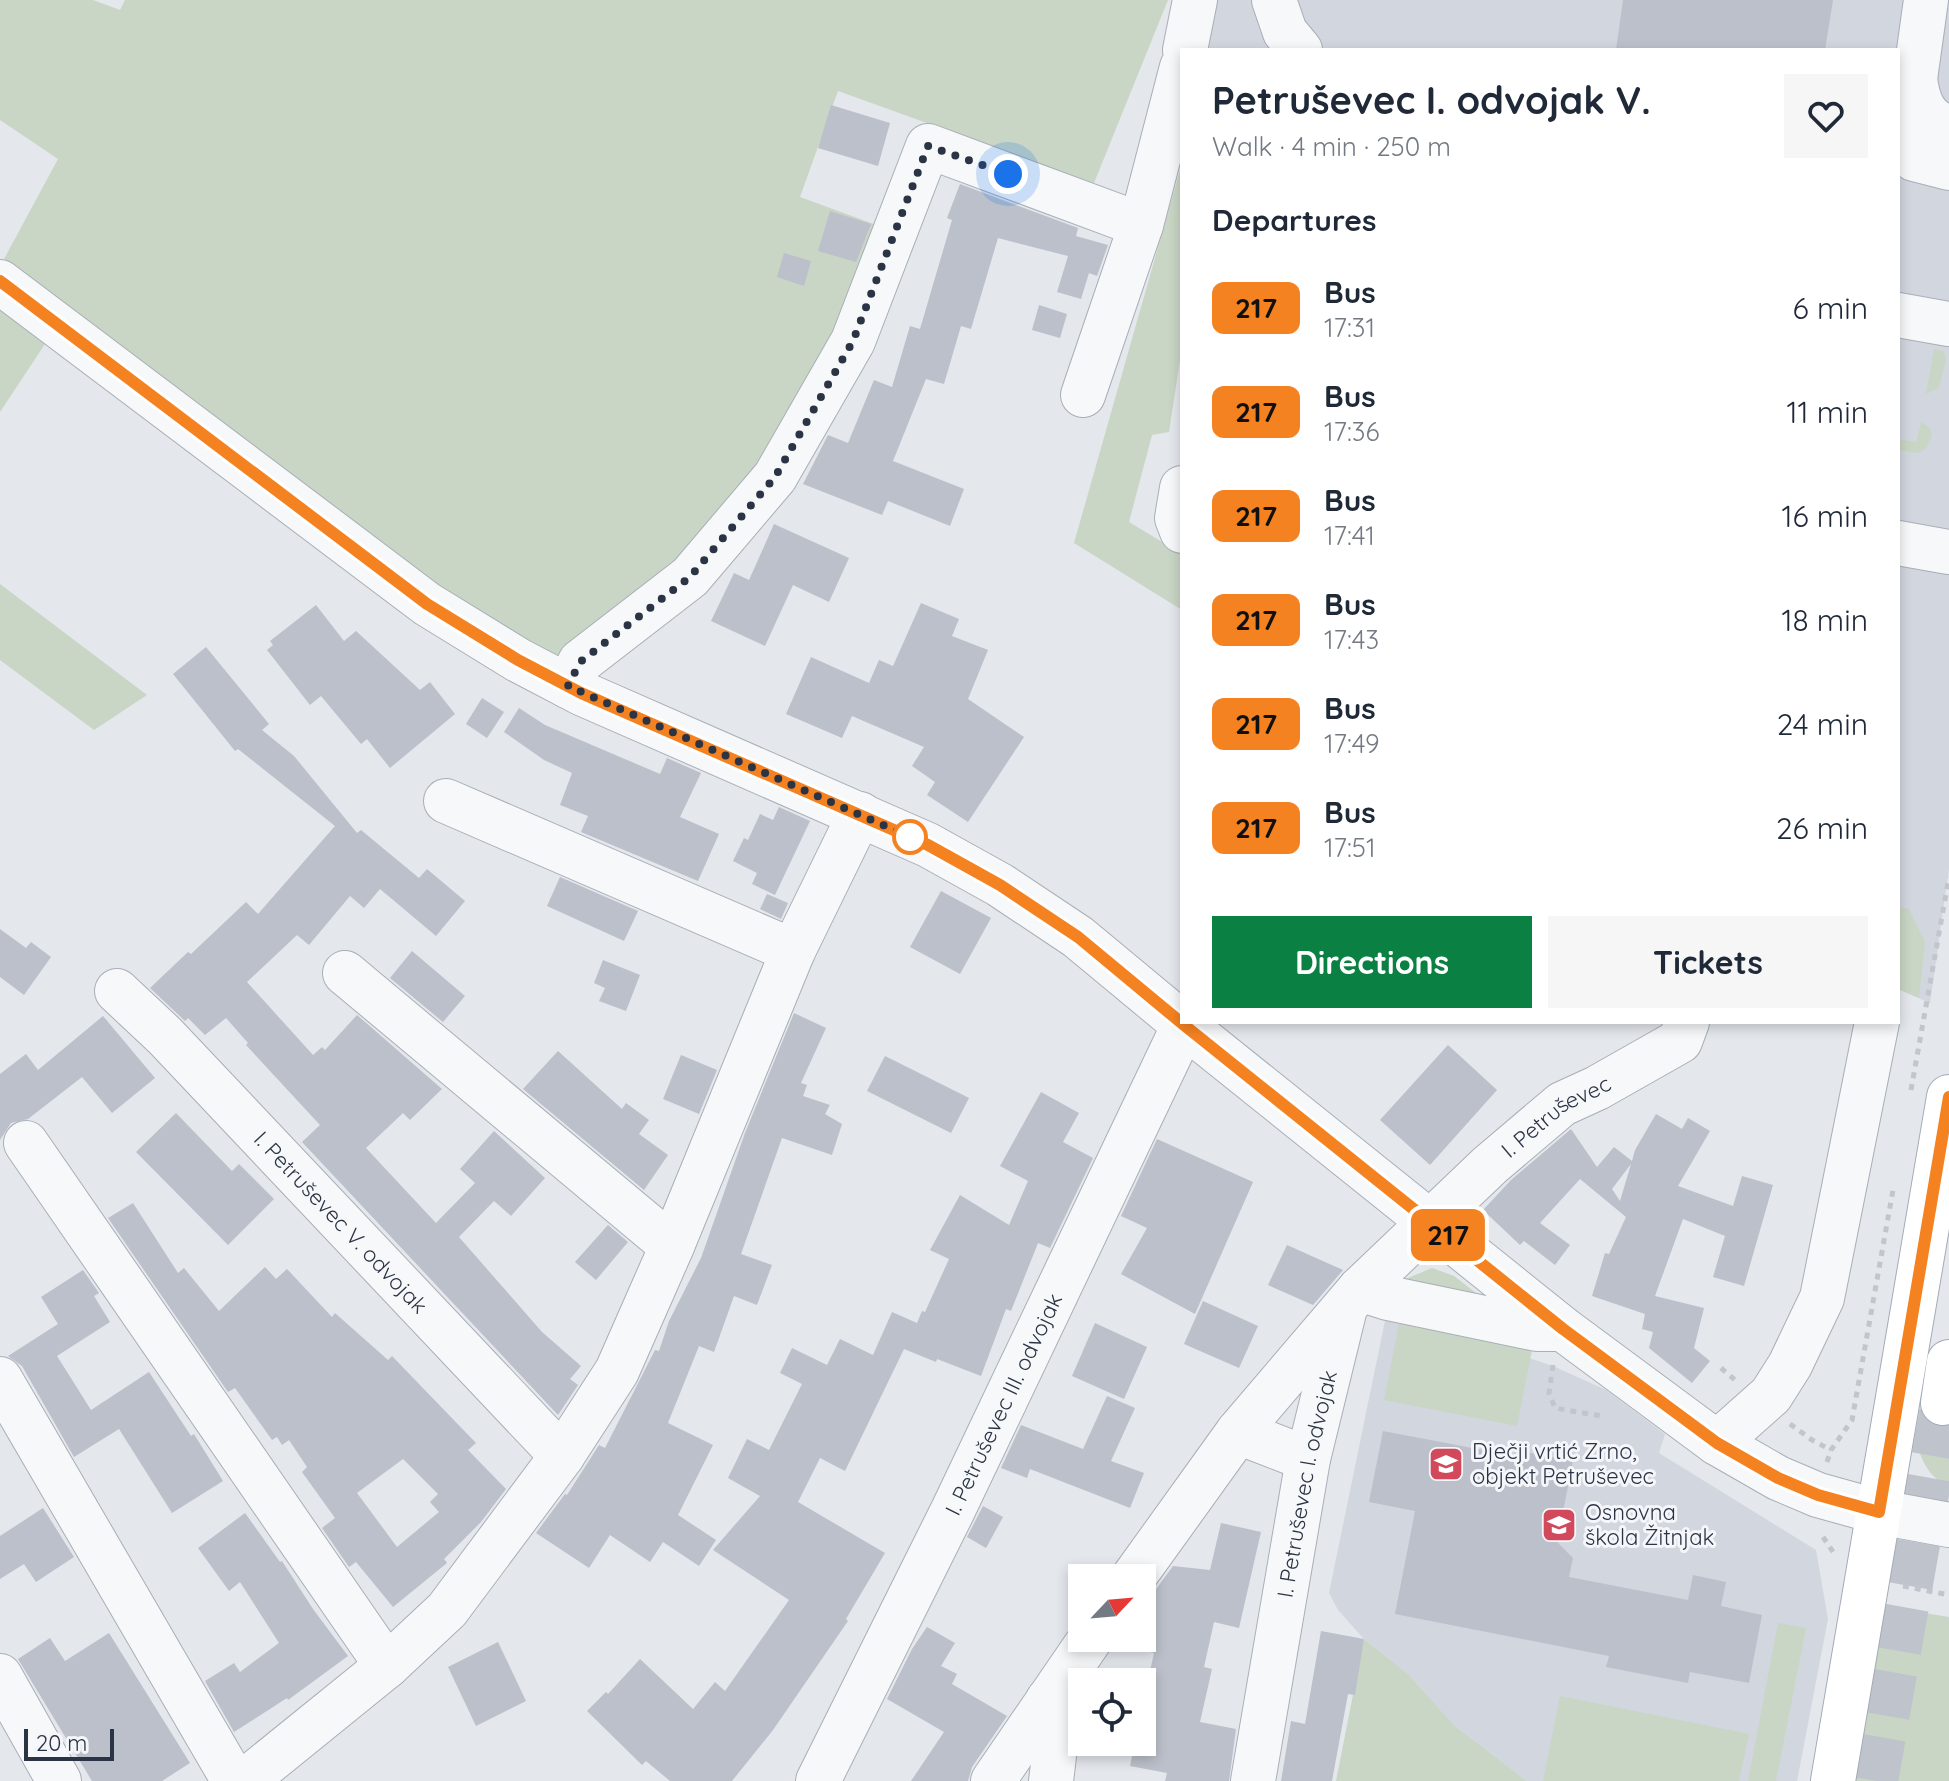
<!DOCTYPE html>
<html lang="en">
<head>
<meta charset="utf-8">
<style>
  body { margin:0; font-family:Quicksand,sans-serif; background:#f6f6f7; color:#1f2937; height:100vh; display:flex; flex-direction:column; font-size:30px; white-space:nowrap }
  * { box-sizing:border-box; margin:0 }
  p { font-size:26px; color:#747a83 }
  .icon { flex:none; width:44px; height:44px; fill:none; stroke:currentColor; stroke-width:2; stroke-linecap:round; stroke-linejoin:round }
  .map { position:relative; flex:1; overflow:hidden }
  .details { position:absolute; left:1180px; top:48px; width:720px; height:976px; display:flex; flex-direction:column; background:#fff; border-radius:0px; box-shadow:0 4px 12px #0003 }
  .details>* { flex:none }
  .badge { padding:0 16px; border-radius:12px; font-size:28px; line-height:52px }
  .needle { width:52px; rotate:64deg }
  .buttons { position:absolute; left:1068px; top:1564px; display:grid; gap:16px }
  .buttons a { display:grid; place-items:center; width:88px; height:88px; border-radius:0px; background:#fff; box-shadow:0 4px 12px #0003; font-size:40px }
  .scale { position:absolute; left:24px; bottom:20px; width:90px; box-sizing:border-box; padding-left:8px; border:4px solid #2b3445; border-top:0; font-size:22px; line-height:28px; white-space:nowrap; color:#2b3445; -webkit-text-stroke:6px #f4f6f9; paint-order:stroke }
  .you { position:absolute; width:40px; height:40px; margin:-20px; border:6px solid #fff; border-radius:50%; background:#1a73e8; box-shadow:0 0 0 12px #1a73e833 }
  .map>.badge { position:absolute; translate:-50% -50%; box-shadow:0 0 0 4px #fff }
  h2 { padding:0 32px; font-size:30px; line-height:72px }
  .round { display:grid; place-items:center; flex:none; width:84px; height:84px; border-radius:0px; background:#f6f6f7 }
  .summary { display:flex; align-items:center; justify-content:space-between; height:136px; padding:0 32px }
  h1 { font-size:38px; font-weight:700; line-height:60px }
  .button { display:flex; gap:16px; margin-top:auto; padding:16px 32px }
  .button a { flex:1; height:92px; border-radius:0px; background:#0b8043; color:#fff; font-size:32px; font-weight:700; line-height:92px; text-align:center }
  .button a+a { background:#f6f6f7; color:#1f2937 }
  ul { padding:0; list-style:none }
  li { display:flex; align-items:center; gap:24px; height:104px; padding:0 32px }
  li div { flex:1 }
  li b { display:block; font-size:30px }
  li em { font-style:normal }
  li .badge { min-width:88px; font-weight:700; text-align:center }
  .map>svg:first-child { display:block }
  .built { fill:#d2d6de }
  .green { fill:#c9d6c5 }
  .building { fill:#bbc0ca; fill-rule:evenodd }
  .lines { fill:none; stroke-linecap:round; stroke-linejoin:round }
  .major-tunnel { stroke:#bfc3cb; stroke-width:44; stroke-dasharray:44 22; stroke-linecap:butt }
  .minor-casing { stroke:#a9aeb7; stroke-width:46 }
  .major-casing { stroke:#a3abb8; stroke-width:46 }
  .path { stroke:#c2c5cb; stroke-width:5; stroke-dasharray:6 6; stroke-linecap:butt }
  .minor { stroke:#f7f8fa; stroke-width:44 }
  .major { stroke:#fff; stroke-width:44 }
  .line-casing { stroke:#fff; stroke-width:18 }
  .line { stroke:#f58220; stroke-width:12 }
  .walk { stroke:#2b3445; stroke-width:8; stroke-dasharray:0 14.4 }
  .stop-dot { fill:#fff; stroke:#f58220; stroke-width:4 }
  .labels { text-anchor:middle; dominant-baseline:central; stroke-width:6; stroke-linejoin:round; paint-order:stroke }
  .street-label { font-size:22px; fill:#2b3445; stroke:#f4f6f9 }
  .poi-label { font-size:22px; fill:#2b3445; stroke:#f4f6f9; text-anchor:start }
</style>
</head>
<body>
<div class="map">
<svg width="1949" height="1781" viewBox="0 0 1949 1781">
  <rect width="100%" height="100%" fill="#e4e7ec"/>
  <!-- built -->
  <g class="built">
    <path d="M 1218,0 L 1949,0 L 1949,869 L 1930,1003 L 1898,989 L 1898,50 L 1207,50 Z"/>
    <path d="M 1386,1316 L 1441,1328 L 1553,1366 L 1606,1390 L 1665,1434 L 1659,1453 L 1816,1550 L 1828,1619 L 1797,1781 L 1527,1781 L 1455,1726 L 1408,1674 L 1364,1639 L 1338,1610 L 1329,1593 Z"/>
  </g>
  <!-- green -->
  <g class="green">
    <path d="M 0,0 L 93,0 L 120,10 L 125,0 L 1168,0 L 1094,183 L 838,91 L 800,197 L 882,227 L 861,350 L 589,671 L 512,636 L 439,587 L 4,259 L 58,159 L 0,120 Z"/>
    <path d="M 1182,163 L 1182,347 L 1169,432 L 1152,435 L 1129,522 L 1182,554 L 1182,610 L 1074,543 Z"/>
    <path d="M 0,309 L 45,344 L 0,412 Z"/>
    <path d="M 1934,349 L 1943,351 L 1946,359 L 1939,388 L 1926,394 Z"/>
    <path d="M 1921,422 L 1929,427 L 1932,435 L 1926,449 L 1917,453 L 1898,450 L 1898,439 L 1916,442 Z"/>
    <path d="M 0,584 L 147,695 L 94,730 L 0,660 Z"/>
    <path d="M 1898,907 L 1909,909 L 1925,942 L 1919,998 L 1898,989 Z"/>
    <path d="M 1432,1268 L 1454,1276 L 1489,1303 L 1403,1280 Z"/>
    <path d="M 1399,1324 L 1532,1350 L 1517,1426 L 1384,1400 Z"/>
    <path d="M 1919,1451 L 1949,1455 L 1949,1485 C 1932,1480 1925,1467 1919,1451 Z"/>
    <path d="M 1888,1607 L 1949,1617 L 1949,1781 L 1853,1781 L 1882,1620 Z"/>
    <path d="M 1778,1623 L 1806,1628 L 1776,1781 L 1748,1781 Z"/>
    <path d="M 1364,1639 L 1408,1674 L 1455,1726 L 1527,1781 L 1336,1781 Z"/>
    <path d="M 1560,1696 L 1749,1734 L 1739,1781 L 1543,1781 Z"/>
  </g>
  <!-- building -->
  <g class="building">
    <path d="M 1623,0 L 1833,0 L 1825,50 L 1616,50 Z"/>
    <path d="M 831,105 L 890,123 L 878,166 L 818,148 Z"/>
    <path d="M 960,184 L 1078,228 L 1076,236 L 1108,245 L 1097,276 L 1089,273 L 1081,299 L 1057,292 L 1068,256 L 998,238 L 971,329 L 961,326 L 944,384 L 926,379 L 893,461 L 964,489 L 950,526 L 888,501 L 882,515 L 803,484 L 828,435 L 848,443 L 874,380 L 892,387 L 910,326 L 920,329 L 952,220 L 947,218 Z"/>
    <path d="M 830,211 L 871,224 L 856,262 L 818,251 Z"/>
    <path d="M 784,253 L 811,261 L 804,286 L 777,277 Z"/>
    <path d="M 1039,305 L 1067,314 L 1060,338 L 1032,330 Z"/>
    <path d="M 774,524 L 849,558 L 829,602 L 793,585 L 765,646 L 711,621 L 734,573 L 749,580 Z"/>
    <path d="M 921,603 L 959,619 L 952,636 L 988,650 L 968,699 L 1024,737 L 968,822 L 927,795 L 935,782 L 912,766 L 924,747 L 852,716 L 842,738 L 786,714 L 811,657 L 869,683 L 879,660 L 893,666 Z"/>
    <path d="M 316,605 L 344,641 L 356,631 L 420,690 L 430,682 L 455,714 L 390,768 L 367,739 L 361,744 L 321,696 L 310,705 L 267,650 L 273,645 L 270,641 Z"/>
    <path d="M 206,647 L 269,724 L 262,730 L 294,756 L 357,833 L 361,830 L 419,878 L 427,869 L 465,901 L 436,936 L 380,889 L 364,908 L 350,896 L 309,945 L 297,935 L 247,982 L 313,1055 L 322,1047 L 325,1050 L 357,1015 L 442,1089 L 410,1120 L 403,1113 L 366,1148 L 436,1223 L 475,1183 L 460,1169 L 494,1131 L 545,1178 L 511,1216 L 494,1201 L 459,1237 L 542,1332 L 581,1366 L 570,1379 L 578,1385 L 558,1415 L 302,1142 L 320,1125 L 246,1045 L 248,1043 L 226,1018 L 205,1035 L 188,1018 L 185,1021 L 150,988 L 188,952 L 191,954 L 246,902 L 258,914 L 335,826 L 238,749 L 235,751 L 173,674 Z"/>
    <path d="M 482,698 L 504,712 L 487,738 L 466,724 Z"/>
    <path d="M 519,708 L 545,725 L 660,774 L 667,758 L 701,773 L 680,817 L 719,834 L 698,881 L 581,832 L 588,816 L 560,805 L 572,773 L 544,760 L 504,732 Z"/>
    <path d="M 779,807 L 810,821 L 775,895 L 752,884 L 757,873 L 733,861 L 744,838 L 748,840 L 760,814 L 773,820 Z"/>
    <path d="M 560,877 L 638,911 L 624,941 L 547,906 Z"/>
    <path d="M 941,891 L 991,918 L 960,974 L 910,947 Z"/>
    <path d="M 767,894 L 788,903 L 781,919 L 760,909 Z"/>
    <path d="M 0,929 L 26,948 L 31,942 L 51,957 L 24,995 L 0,977 Z"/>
    <path d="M 412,951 L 465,996 L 443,1022 L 390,978 Z"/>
    <path d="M 603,960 L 640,975 L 626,1011 L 599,1001 L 605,988 L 594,983 Z"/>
    <path d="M 794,1013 L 826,1028 L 801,1083 L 807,1085 L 803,1096 L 830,1105 L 825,1114 L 842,1124 L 832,1155 L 782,1138 L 741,1254 L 772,1265 L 757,1305 L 734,1296 L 714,1352 L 699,1346 L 668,1423 L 713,1445 L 678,1515 L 716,1540 L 699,1566 L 663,1542 L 650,1562 L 610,1535 L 589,1568 L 536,1533 L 565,1494 L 567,1495 L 599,1445 L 605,1448 L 655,1350 L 659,1351 L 669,1321 L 701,1258 L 745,1133 Z"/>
    <path d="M 103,1016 L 155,1078 L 112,1113 L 82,1077 L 28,1119 L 11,1123 L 0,1140 L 0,1074 L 26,1054 L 38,1070 Z"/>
    <path d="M 1448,1045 L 1497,1090 L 1430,1165 L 1380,1120 Z"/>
    <path d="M 558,1051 L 622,1109 L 626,1103 L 649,1120 L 639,1134 L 668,1155 L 644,1190 L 523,1089 Z"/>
    <path d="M 681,1055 L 717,1070 L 699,1114 L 663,1099 Z"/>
    <path d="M 885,1056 L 969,1098 L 951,1133 L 867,1091 Z"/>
    <path d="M 1041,1092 L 1079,1113 L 1063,1142 L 1093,1158 L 1050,1248 L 1038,1243 L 1011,1311 L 1006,1309 L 981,1376 L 937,1359 L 936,1362 L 904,1349 L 845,1471 L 820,1458 L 798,1502 L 885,1553 L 846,1619 L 848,1621 L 773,1730 L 732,1781 L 670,1781 L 646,1761 L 642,1765 L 587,1711 L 606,1692 L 608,1694 L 640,1659 L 693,1709 L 715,1682 L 725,1691 L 789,1600 L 713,1550 L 760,1496 L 728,1478 L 747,1439 L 769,1450 L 802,1384 L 780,1373 L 792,1348 L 827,1365 L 840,1339 L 873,1355 L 892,1312 L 917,1323 L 922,1311 L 925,1312 L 949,1259 L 930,1250 L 960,1195 L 1009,1225 L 1028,1181 L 1000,1166 Z"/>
    <path d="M 176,1113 L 232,1171 L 239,1164 L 274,1199 L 228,1245 L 136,1152 Z"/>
    <path d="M 1656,1114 L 1682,1129 L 1688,1118 L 1710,1131 L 1678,1186 L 1733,1206 L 1742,1176 L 1773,1185 L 1744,1286 L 1713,1277 L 1725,1236 L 1683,1219 L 1655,1296 L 1704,1308 L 1694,1348 L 1710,1361 L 1692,1383 L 1649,1348 L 1653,1332 L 1642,1329 L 1645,1314 L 1592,1296 L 1605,1253 L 1609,1254 L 1626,1217 L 1580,1179 L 1540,1223 L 1570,1245 L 1555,1265 L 1524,1241 L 1520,1245 L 1483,1210 L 1511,1180 L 1571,1129 L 1597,1167 L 1614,1147 L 1632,1161 L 1635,1150 ZM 1631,1164 L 1620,1201 L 1612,1189 Z"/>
    <path d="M 1157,1139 L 1253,1182 L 1195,1314 L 1121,1274 L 1147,1228 L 1121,1216 Z"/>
    <path d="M 133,1203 L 178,1273 L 184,1268 L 219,1311 L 265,1267 L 276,1279 L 287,1269 L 332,1317 L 335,1313 L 388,1360 L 392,1356 L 476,1443 L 468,1450 L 506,1489 L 481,1522 L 444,1559 L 447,1563 L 393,1607 L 356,1562 L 349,1567 L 322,1528 L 335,1518 L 302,1472 L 307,1467 L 289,1440 L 282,1445 L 277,1437 L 272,1440 L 235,1388 L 228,1392 L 108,1218 ZM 403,1459 L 438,1494 L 430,1502 L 439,1512 L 397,1547 L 357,1493 Z"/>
    <path d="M 608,1225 L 628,1242 L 596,1280 L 575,1262 Z"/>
    <path d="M 1287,1245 L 1343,1270 L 1313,1305 L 1268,1285 Z"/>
    <path d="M 83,1270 L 99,1293 L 94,1296 L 110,1322 L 57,1356 L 91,1410 L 149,1372 L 191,1436 L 194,1434 L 223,1481 L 172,1513 L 119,1429 L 74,1457 L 22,1366 L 8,1356 L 58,1324 L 41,1297 Z"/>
    <path d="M 1203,1301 L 1258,1326 L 1239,1368 L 1184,1344 Z"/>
    <path d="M 1095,1323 L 1147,1347 L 1124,1399 L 1072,1376 Z"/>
    <path d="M 1107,1396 L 1135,1408 L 1111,1461 L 1144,1473 L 1130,1508 L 1030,1469 L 1027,1478 L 1001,1468 L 1021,1425 L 1083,1449 Z"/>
    <path d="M 1383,1431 L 1514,1456 L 1515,1450 L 1573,1461 L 1557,1542 L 1573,1558 L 1569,1577 L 1688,1600 L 1693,1575 L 1726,1582 L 1721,1606 L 1762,1615 L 1749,1683 L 1690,1672 L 1688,1683 L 1606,1667 L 1609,1656 L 1395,1614 L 1415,1511 L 1369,1502 Z"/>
    <path d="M 983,1506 L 1003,1517 L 986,1548 L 967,1537 Z"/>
    <path d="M 43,1508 L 74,1557 L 36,1582 L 24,1564 L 0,1579 L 0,1536 Z"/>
    <path d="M 245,1513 L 280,1562 L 282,1561 L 313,1609 L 348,1656 L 288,1700 L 287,1698 L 234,1732 L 205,1681 L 234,1663 L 240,1672 L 279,1643 L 240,1582 L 229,1591 L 198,1548 Z"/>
    <path d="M 1221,1523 L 1261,1532 L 1239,1628 L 1214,1622 L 1204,1667 L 1212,1669 L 1200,1722 L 1236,1729 L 1229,1781 L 1165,1781 L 1167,1773 L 1130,1766 L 1135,1742 L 1142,1742 L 1142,1707 L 1154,1653 L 1146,1651 L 1155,1613 L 1152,1612 L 1154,1592 L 1173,1566 L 1210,1570 Z"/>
    <path d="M 927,1627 L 955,1643 L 941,1666 L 957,1674 L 952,1684 L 1007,1716 L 972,1767 L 968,1781 L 911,1781 L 944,1732 L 887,1699 L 912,1649 Z"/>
    <path d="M 1321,1631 L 1364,1639 L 1355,1695 L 1348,1694 L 1332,1781 L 1281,1781 L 1291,1721 L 1305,1724 Z"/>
    <path d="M 109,1633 L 190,1763 L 162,1781 L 92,1781 L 18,1659 L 50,1638 L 65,1661 Z"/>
    <path d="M 498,1642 L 526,1701 L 476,1726 L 448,1667 Z"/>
  </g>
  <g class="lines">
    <!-- major-tunnel -->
    <path class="major-tunnel" d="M 1876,1781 L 1943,1403"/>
    <!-- minor casing -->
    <g class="minor-casing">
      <g id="minor">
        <path d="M 1274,0 L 1285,32 L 1300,50"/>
        <path d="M 1926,0 L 1915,79 L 1903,120 L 1902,139 L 1908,154 L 1914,159 L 1949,168"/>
        <path d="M 1185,50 L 1195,0"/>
        <path d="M 1915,79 C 1918,102 1925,121 1949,127"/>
        <path d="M 0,282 L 427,604 L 518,660 L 581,693 L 928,845 L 1000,885 L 1078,937 L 1184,1025 L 1563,1329 L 1717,1443 L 1778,1478 L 1818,1495 L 1879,1512 L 1949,1525"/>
        <path d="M 1898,315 L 1949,324"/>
        <path d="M 1083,395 L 1141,225 L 1182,67"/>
        <path d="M 1182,488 L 1177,518 L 1182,531"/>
        <path d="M 1898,543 L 1949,552"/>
        <path d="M 568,686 L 580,662 L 690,577 L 775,477 L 853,341 L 928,146 L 1141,225"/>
        <path d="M 446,801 L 793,951"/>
        <path d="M 345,973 L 672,1246"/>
        <path id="s1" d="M 117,991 L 165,1036 L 562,1456"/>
        <path d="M 26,1143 L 387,1666"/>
        <path d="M 1360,1289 L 1388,1298 L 1537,1329 L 1563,1329"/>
        <path d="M 0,1379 L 234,1781"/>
        <path d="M 1238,1432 L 1308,1459"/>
        <path d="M 1717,1443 L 1771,1395 L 1790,1365 L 1822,1298 L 1877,1022"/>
        <path id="s2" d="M 1133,1578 L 1238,1432 L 1360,1289 L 1490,1165 L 1562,1104 L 1597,1088 L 1680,1041 L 1687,1022"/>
        <path d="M 0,1676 L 59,1781"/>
        <path d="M 1048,1700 L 1057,1731 L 1051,1781"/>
        <path d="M 245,1781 L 387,1666 L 447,1610 L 562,1456 L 617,1371 L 672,1246 L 793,951 L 860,814"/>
        <path id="s3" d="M 818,1781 L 953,1510 L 1184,1025"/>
        <path d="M 993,1781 L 1091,1638"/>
        <path id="s4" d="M 1253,1781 L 1308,1459 L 1344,1312"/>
      </g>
    </g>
    <!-- major casing -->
    <g class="major-casing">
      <g id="major">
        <path d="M 1943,1403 L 1949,1362"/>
        <path d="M 1833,1781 L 1949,1097"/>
      </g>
    </g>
    <!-- path -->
    <g class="path">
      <path d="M 1911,1090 L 1949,877"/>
      <path d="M 1553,1365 L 1549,1393 L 1555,1408 L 1601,1416"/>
      <path d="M 1721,1368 L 1735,1380"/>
      <path d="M 1790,1424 L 1812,1440 L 1831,1450"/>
      <path d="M 1827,1462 L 1831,1450 L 1852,1420 L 1893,1190"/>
      <path d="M 1823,1537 L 1835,1555"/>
      <path d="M 1903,1586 L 1949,1595"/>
    </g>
    <!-- minor -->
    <use href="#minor" class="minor"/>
    <!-- major -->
    <use href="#major" class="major"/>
  </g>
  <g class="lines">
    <!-- line casing -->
    <g class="line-casing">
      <path id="line" d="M 0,281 L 427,604 L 518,660 L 581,693 L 928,845 L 1000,885 L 1078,937 L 1184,1025 L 1563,1329 L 1717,1443 L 1778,1478 L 1818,1495 L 1879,1512 L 1949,1097"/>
    </g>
    <!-- line -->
    <use href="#line" class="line"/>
    <!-- walk -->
    <path class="walk" d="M 910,837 L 568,686 L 580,662 L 690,577 L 775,477 L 853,341 L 928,146 L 1008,174"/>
  </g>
  <!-- icons -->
  <defs>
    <g id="school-square" transform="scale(1.8)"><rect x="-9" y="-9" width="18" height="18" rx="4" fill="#d1495b" stroke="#f4f6f9"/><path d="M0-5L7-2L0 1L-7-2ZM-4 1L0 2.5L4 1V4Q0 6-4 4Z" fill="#fff"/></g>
  </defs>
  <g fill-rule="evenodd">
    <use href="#school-square" x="1446" y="1464"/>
    <use href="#school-square" x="1559" y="1525"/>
  </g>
  <!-- markers -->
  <circle class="stop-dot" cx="910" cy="837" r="16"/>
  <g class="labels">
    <!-- street labels -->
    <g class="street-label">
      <text stroke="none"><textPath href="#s2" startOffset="630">I. Petruševec</textPath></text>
      <text stroke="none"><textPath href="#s1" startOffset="322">I. Petruševec V. odvojak</textPath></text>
      <text stroke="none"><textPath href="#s3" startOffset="420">I. Petruševec III. odvojak</textPath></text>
      <text stroke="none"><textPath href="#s4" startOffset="302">I. Petruševec I. odvojak</textPath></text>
    </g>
    <!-- poi labels -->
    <g class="poi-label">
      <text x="1472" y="1451">Dječji vrtić Zrno,<tspan x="1472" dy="25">objekt Petruševec</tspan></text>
      <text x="1585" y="1512">Osnovna<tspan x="1585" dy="25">škola Žitnjak</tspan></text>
    </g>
  </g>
</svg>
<div class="buttons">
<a><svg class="needle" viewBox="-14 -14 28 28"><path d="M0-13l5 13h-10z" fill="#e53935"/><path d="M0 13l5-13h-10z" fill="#747a83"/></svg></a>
<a><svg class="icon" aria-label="locate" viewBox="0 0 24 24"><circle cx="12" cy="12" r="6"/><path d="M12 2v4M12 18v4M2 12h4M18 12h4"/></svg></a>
</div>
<div class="scale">20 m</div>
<div class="you" style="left:1008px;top:174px"></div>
<b class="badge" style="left:1448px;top:1235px;background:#f58220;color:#111">217</b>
<section class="details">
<div class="summary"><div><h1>Petruševec I. odvojak V.</h1><p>Walk · 4 min · 250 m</p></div><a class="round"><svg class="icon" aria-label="heart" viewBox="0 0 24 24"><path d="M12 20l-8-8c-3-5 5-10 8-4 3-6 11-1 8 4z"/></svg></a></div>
<h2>Departures</h2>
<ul>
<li><span class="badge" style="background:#f58220;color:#111">217</span><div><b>Bus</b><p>17:31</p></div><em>6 min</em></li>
<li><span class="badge" style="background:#f58220;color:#111">217</span><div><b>Bus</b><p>17:36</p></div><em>11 min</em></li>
<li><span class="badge" style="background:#f58220;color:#111">217</span><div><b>Bus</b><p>17:41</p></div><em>16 min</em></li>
<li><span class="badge" style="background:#f58220;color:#111">217</span><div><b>Bus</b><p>17:43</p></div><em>18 min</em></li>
<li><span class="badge" style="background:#f58220;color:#111">217</span><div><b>Bus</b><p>17:49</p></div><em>24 min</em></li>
<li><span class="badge" style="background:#f58220;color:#111">217</span><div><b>Bus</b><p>17:51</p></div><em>26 min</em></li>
</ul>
<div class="button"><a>Directions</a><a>Tickets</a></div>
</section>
</div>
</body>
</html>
